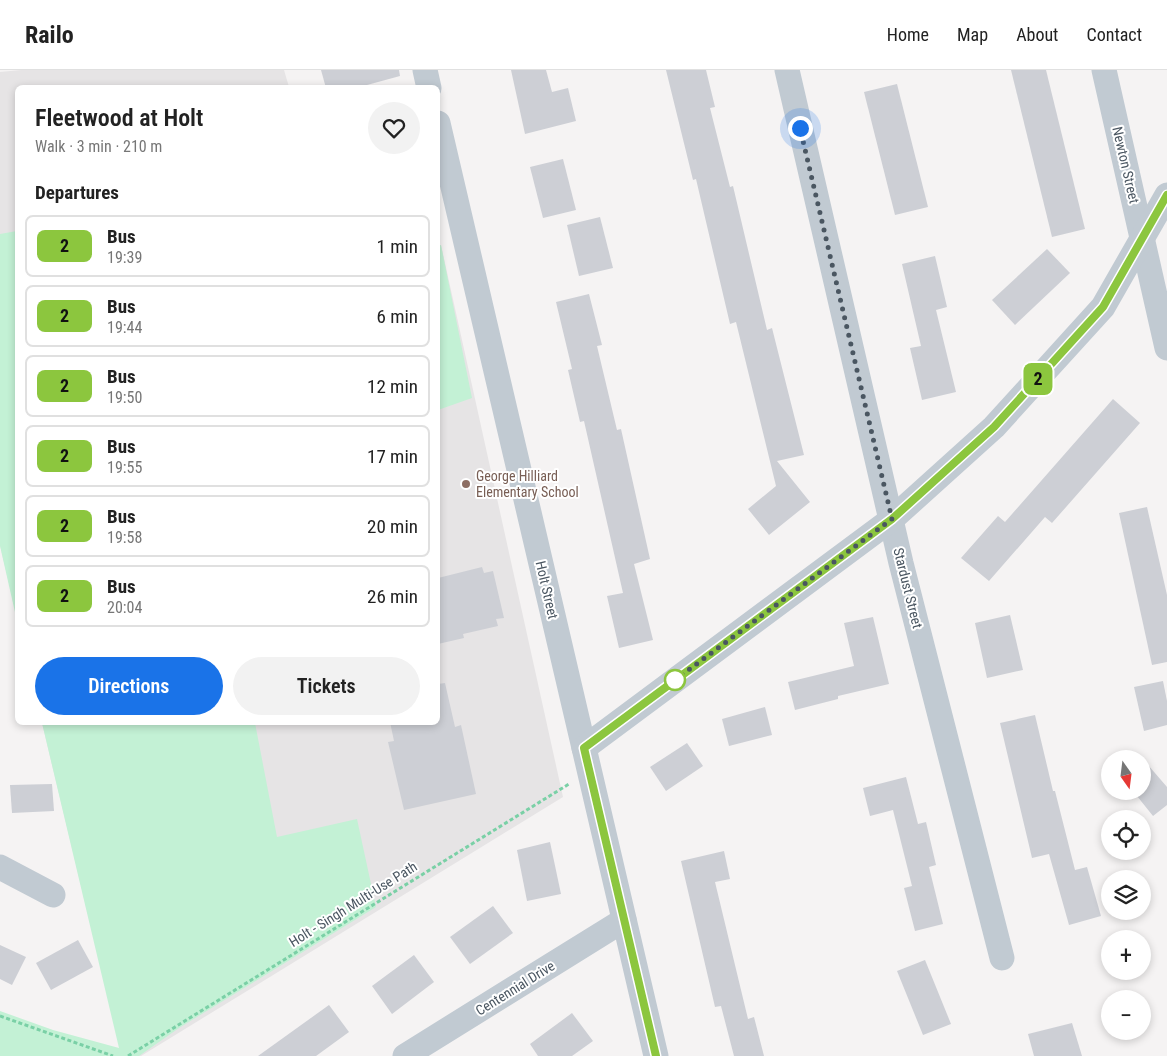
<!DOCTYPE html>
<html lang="en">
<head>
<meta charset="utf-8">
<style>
  body { margin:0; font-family:"Roboto Condensed",sans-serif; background:#f2f2f2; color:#222; height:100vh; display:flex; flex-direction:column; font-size:19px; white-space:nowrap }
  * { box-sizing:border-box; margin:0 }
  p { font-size:16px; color:#767676 }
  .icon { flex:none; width:28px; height:28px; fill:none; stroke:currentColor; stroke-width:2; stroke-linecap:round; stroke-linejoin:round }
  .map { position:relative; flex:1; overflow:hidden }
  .drawer { position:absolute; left:15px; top:15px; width:425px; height:640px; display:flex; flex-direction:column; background:#fff; border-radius:8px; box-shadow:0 2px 8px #0003 }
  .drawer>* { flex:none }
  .badge { padding:0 10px; border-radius:8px; font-size:18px; line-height:32px }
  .needle { width:32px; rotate:166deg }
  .fabs { position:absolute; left:1101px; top:680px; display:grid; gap:10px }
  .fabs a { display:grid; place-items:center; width:50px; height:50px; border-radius:50%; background:#fff; box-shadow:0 2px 8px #0003; font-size:25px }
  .you { position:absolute; width:25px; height:25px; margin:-12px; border:4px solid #fff; border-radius:50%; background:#1a73e8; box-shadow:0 0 0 8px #1a73e833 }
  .map>.badge { position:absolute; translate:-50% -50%; box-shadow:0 0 0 2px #fff }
  h2 { padding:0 20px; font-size:19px; line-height:45px }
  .round { display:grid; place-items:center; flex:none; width:52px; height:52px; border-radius:26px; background:#f2f2f2 }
  .head { display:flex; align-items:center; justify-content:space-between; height:85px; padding:0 20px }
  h1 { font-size:24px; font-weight:600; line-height:38px }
  .button { display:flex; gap:10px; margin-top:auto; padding:10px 20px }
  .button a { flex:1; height:58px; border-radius:30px; background:#1a73e8; color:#fff; font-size:20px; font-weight:600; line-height:58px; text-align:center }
  .button a+a { background:#f2f2f2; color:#222 }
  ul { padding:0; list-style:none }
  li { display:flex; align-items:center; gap:15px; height:62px; margin:0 10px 8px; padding:0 10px; border:2px solid #e0e0e0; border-radius:8px }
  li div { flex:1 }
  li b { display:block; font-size:19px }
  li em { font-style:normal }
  li .badge { min-width:55px; font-weight:700; text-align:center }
  header { display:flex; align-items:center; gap:30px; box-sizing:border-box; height:70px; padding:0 25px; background:#fff; border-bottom:1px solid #e0e0e0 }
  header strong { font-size:24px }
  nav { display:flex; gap:28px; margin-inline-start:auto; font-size:18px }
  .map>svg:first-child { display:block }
  .education { fill:#e6e4e5 }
  .green { fill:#c3f1d5 }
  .building { fill:#cdcfd5 }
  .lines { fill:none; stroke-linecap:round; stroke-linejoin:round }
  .path { stroke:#7ad0a6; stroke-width:3; stroke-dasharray:4 2.5; stroke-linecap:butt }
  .minor { stroke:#c1cad2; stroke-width:25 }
  .line-casing { stroke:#fff; stroke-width:11 }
  .line { stroke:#8cc63e; stroke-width:8 }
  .walk { stroke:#4a5661; stroke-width:5; stroke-dasharray:0 9 }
  .education-dot { fill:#8d6e63; stroke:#fff; stroke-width:2 }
  .stop-dot { fill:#fff; stroke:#8cc63e; stroke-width:2.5 }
  .labels { text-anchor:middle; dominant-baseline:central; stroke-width:4; stroke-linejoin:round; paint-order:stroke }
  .street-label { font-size:14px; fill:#4a5661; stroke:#fff }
  .education-label { font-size:14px; fill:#785e54; stroke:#fff; text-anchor:start }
</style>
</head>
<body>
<header>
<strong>Railo</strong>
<nav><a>Home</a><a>Map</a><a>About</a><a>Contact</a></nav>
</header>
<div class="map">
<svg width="1167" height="986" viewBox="0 0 1167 986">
  <rect width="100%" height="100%" fill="#f5f3f3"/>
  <!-- education -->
  <g class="education">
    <path d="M 21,0 L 284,0 L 289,17 L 18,18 L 17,548 L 0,475 L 0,2 Z"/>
    <path d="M 441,175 L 563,727 L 141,986 L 122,986 L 42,653 L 438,652 L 438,176 Z"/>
  </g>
  <!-- green -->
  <g class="green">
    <path d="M 17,161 L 18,161 L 17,551 L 0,476 L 0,164 Z"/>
    <path d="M 441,175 L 472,328 L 438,340 L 438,176 Z"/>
    <path d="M 42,653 L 255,653 L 277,767 L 357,749 L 376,837 L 179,958 L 139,986 L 0,986 L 0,941 L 53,960 L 119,978 Z"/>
  </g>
  <!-- building -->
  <g class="building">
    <path d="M 321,0 L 399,0 L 400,6 L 356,18 L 326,18 Z"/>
    <path d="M 511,0 L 546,0 L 552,22 L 568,18 L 576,51 L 525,64 Z"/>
    <path d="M 666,0 L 706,0 L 715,37 L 710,38 L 730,117 L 733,116 L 767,260 L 772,258 L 804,385 L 777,391 L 810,432 L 769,465 L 748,439 L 776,416 L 736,252 L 730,254 L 696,109 L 693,110 Z"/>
    <path d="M 1011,0 L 1046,0 L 1085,159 L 1052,167 Z"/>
    <path d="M 897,14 L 928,137 L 895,145 L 864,22 Z"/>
    <path d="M 563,89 L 576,140 L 543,148 L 530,97 Z"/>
    <path d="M 600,147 L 613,198 L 579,206 L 567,155 Z"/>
    <path d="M 1047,179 L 1070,203 L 1015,255 L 992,230 Z"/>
    <path d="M 935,186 L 947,237 L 936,240 L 956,322 L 922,330 L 910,278 L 921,276 L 902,194 Z"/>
    <path d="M 589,224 L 602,275 L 597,276 L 617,360 L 621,359 L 650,489 L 634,494 L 653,570 L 619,578 L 607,526 L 623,523 L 584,351 L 580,352 L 568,300 L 572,299 L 556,232 Z"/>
    <path d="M 1113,329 L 1140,353 L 1052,453 L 1045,447 L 989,511 L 961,488 L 998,446 L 1005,452 Z"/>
    <path d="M 1147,437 L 1167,525 L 1167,592 L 1152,595 L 1119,443 Z"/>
    <path d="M 482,497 L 484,503 L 493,501 L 504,548 L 496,549 L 498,556 L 463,564 L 464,568 L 438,574 L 438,508 Z"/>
    <path d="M 1010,545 L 1023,600 L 987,608 L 975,553 Z"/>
    <path d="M 873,547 L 889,614 L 838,626 L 838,629 L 795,640 L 788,612 L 854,596 L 844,553 Z"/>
    <path d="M 1163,611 L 1167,631 L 1167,655 L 1144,661 L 1134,617 Z"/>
    <path d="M 445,613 L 455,657 L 461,655 L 476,724 L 404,740 L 388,672 L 394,671 L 390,652 L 438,652 L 438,614 Z"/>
    <path d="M 765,637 L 772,665 L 729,676 L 722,649 Z"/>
    <path d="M 1035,645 L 1053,721 L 1055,721 L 1075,800 L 1087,797 L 1101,846 L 1069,855 L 1049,784 L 1032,788 L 1000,653 Z"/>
    <path d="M 687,673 L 703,696 L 666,721 L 650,697 Z"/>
    <path d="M 1142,688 L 1167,717 L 1167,735 L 1153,746 L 1133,721 L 1142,721 Z"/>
    <path d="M 906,707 L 918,754 L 926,752 L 936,795 L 929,797 L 943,854 L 915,861 L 904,818 L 912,816 L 893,740 L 870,746 L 863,718 Z"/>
    <path d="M 52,714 L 54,741 L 12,743 L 10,715 Z"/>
    <path d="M 550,772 L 561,824 L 527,831 L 517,780 Z"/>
    <path d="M 724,781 L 730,809 L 715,812 L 748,949 L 754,947 L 764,986 L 734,986 L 721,936 L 715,937 L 681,791 Z"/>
    <path d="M 493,836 L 513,863 L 470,894 L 450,867 Z"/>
    <path d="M 78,870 L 93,897 L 51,920 L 36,893 Z"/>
    <path d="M 0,875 L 26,887 L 12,915 L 0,909 Z"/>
    <path d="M 414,885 L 434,912 L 392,944 L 372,916 Z"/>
    <path d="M 925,890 L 951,954 L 923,965 L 897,901 Z"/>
    <path d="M 329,935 L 349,962 L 316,986 L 258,986 Z"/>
    <path d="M 572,943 L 593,971 L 572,986 L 538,986 L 530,974 Z"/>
    <path d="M 1072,953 L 1082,986 L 1034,986 L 1028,964 Z"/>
  </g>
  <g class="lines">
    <!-- path -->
    <g class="path">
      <path d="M 0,946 L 113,986"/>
      <path d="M 128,986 L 569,714"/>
    </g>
    <!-- minor -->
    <g class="minor">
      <path d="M 425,0 L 429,18"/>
      <path d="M 787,0 L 901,493 L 1002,888"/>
      <path d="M 1104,0 L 1167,278"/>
      <path d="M 438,53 L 656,986"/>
      <path d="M 584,678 L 892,449 L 994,357 L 1103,237 L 1167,125"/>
      <path d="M 0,797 L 53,825"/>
      <path d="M 405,986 L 624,850"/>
    </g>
  </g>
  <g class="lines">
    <!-- line casing -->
    <g class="line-casing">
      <path id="line" d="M 656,986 L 584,678 L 892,449 L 994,357 L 1103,237 L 1167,125"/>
    </g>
    <!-- line -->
    <use href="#line" class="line"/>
    <!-- walk -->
    <path class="walk" d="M 675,610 L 892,449 L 800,58"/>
  </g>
  <!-- markers -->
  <circle class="education-dot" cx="466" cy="414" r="5"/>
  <circle class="stop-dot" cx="675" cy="610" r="10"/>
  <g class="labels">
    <!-- street labels -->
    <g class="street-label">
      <text transform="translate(1126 95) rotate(77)">Newton Street</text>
      <text transform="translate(908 518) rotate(76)">Stardust Street</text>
      <text transform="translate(547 520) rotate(77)">Holt Street</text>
      <text transform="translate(353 834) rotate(-32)">Holt - Singh Multi-Use Path</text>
      <text transform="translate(515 918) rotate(-32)">Centennial Drive</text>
    </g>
    <!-- education labels -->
    <g class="education-label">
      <text x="476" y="406">George Hilliard<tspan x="476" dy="16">Elementary School</tspan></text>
    </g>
  </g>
</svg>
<div class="fabs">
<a><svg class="needle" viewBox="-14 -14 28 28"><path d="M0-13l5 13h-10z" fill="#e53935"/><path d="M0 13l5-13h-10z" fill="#767676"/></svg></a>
<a><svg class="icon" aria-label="locate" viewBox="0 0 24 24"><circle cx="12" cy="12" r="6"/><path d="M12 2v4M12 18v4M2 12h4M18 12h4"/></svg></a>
<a><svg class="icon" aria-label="layers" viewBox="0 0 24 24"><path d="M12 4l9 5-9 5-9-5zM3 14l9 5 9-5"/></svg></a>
<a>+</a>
<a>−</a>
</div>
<div class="you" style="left:800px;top:58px"></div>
<b class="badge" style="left:1038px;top:309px;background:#8cc63e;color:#111">2</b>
<section class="drawer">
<div class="head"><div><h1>Fleetwood at Holt</h1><p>Walk · 3 min · 210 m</p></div><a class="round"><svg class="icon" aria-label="heart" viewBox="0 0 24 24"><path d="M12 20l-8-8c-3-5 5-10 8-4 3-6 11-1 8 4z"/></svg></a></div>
<h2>Departures</h2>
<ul>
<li><span class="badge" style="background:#8cc63e;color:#111">2</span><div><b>Bus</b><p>19:39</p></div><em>1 min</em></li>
<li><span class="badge" style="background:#8cc63e;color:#111">2</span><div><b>Bus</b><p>19:44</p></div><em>6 min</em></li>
<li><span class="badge" style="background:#8cc63e;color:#111">2</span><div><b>Bus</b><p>19:50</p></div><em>12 min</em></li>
<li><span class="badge" style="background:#8cc63e;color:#111">2</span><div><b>Bus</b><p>19:55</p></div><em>17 min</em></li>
<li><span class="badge" style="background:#8cc63e;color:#111">2</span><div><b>Bus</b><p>19:58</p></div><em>20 min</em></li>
<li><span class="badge" style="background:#8cc63e;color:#111">2</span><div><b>Bus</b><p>20:04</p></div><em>26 min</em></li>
</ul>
<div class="button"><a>Directions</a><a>Tickets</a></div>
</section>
</div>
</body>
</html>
